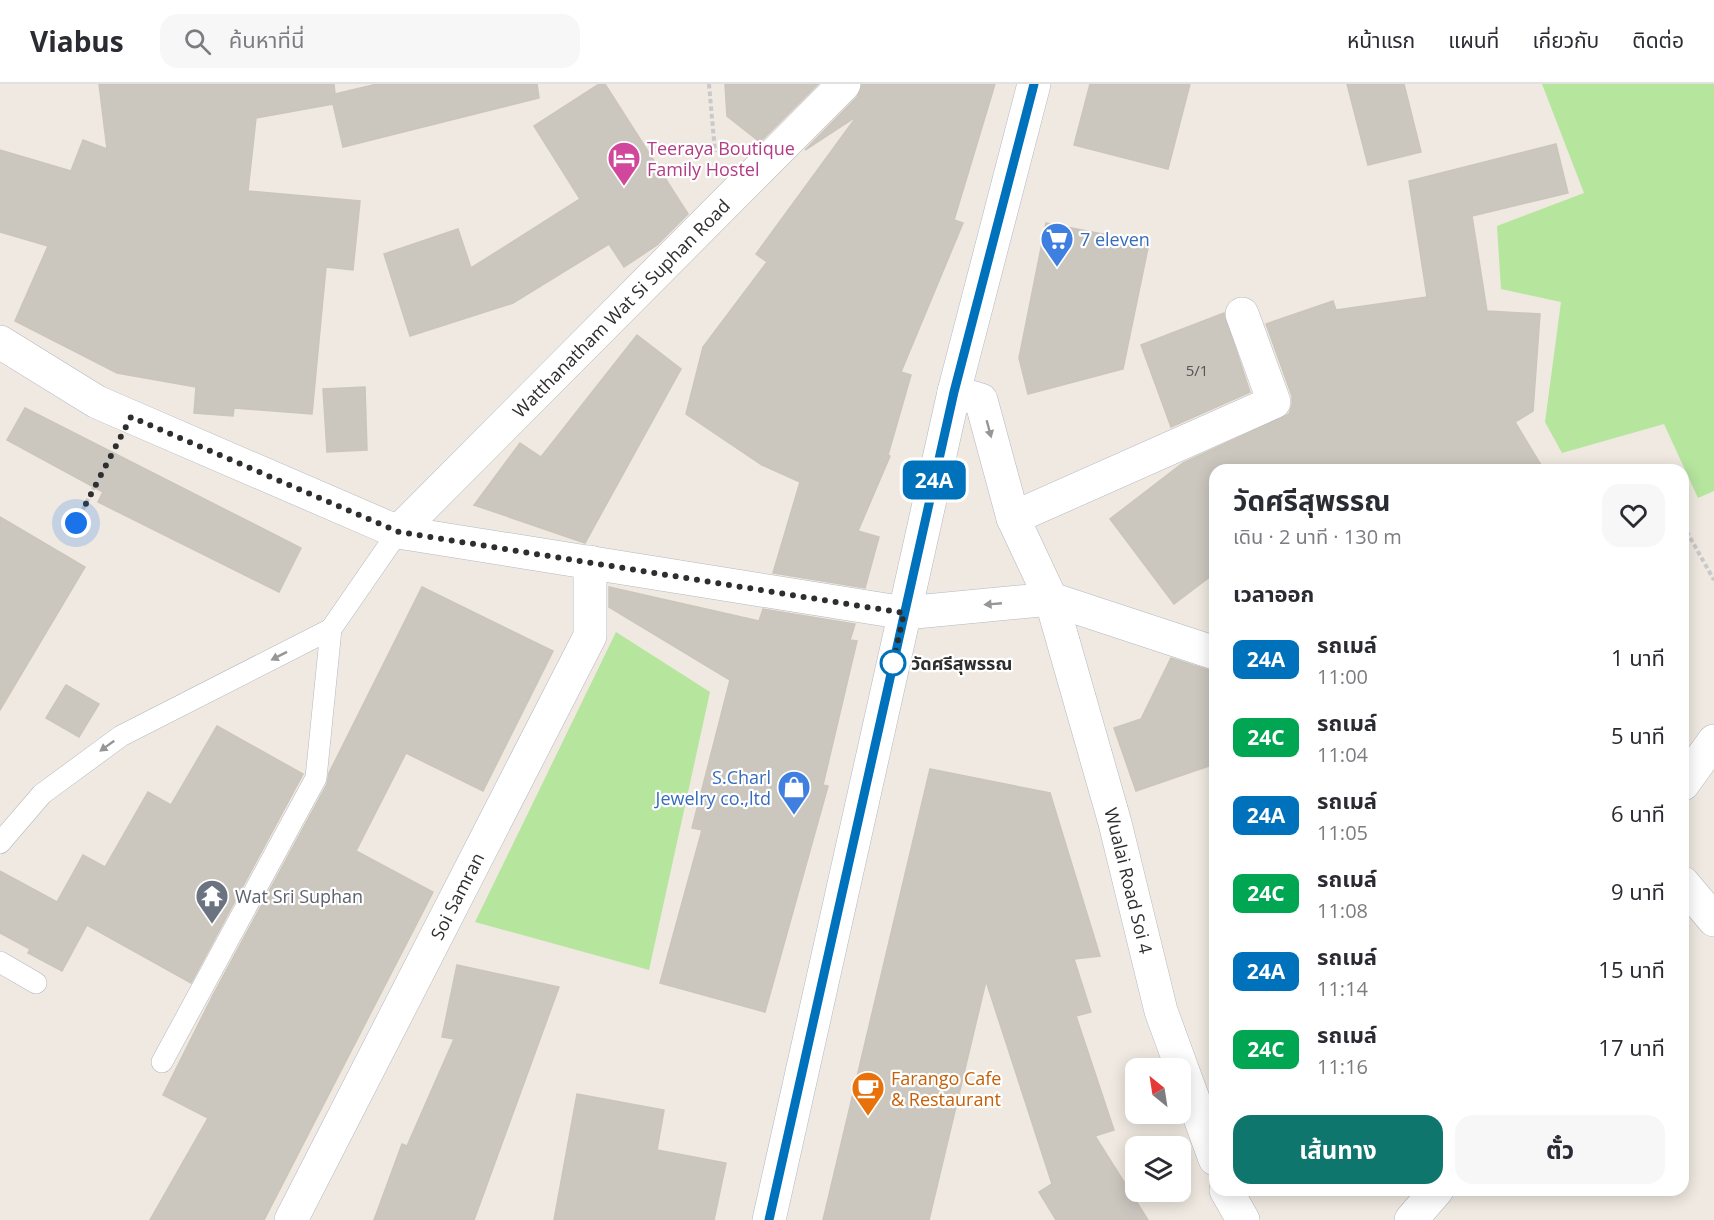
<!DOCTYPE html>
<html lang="th">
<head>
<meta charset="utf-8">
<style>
  body { margin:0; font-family:"Open Sans","Noto Sans Thai",sans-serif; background:#f7f7f7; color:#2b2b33; height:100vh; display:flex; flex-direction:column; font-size:22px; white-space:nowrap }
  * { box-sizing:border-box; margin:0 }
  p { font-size:20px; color:#7c7c81 }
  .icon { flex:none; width:33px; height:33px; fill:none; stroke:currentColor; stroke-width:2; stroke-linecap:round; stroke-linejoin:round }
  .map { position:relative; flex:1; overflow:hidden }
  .side { position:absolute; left:1209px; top:380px; width:480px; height:732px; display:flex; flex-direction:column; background:#fff; border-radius:18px; box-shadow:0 3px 15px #0003 }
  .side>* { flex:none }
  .badge { padding:0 12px; border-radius:9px; font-size:21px; line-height:39px }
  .needle { width:39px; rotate:330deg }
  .buttons { position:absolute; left:1125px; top:974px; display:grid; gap:12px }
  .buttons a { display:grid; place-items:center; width:66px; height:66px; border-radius:12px; background:#fff; box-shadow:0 3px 15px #0003; font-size:30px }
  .you { position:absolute; width:30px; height:30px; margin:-15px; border:4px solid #fff; border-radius:50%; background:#1a73e8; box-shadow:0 0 0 9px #1a73e833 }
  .map>.badge { position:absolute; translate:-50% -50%; box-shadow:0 0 0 3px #fff }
  h2 { padding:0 24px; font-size:22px; line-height:54px }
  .round { display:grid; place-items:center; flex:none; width:63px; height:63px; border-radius:18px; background:#f7f7f7 }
  .overview { display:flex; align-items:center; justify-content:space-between; height:102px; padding:0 24px }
  h1 { font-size:28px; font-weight:700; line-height:45px }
  .cta { display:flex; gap:12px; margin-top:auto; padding:12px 24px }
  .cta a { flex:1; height:69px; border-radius:18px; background:#0f766e; color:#fff; font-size:24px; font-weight:700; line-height:69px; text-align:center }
  .cta a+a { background:#f7f7f7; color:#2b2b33 }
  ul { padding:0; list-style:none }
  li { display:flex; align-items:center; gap:18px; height:78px; padding:0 24px }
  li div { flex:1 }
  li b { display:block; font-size:22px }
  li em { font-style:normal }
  li .badge { min-width:66px; font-weight:700; text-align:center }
  header { display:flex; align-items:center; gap:36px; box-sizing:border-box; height:84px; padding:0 30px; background:#fff; border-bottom:2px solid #e1e1e2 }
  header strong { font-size:28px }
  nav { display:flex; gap:33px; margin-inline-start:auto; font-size:21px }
  .search { width:420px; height:54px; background:#f7f7f7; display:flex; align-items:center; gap:15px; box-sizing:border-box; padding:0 21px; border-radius:18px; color:#7c7c81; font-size:22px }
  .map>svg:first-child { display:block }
  .green { fill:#b6e59e }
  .building { fill:#cbc7bf; stroke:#cbc5ba; stroke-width:1.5 }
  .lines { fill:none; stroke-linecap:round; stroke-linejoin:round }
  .lane-casing { stroke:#b4b7c1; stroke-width:22 }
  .street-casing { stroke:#b4b7c1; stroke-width:34 }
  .secondary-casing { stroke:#b4b7c1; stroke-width:34 }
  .path { stroke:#c9c9c9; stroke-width:4; stroke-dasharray:4.5 3; stroke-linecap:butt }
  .lane { stroke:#fff; stroke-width:21 }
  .street { stroke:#fff; stroke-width:33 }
  .secondary { stroke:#fff; stroke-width:33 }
  .oneway { fill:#969696 }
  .line-casing { stroke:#fff; stroke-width:14 }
  .line { stroke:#0072bc; stroke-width:9 }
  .walk { stroke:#2e2e2e; stroke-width:6; stroke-dasharray:0 10.8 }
  .stop-dot { fill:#fff; stroke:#0072bc; stroke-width:3 }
  .labels { text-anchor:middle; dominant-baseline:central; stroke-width:4.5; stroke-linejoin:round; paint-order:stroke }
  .number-label { font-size:15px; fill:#555452 }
  .hotel-label { font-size:18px; fill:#b23c85; stroke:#fff; text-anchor:start }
  .shop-label { font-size:18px; fill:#366cbe; stroke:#fff; text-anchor:start }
  .street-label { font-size:18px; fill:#2e2e2e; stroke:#fff }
  .stop-label { font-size:18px; font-weight:bold; fill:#2e2e2e; stroke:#fff; text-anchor:start }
  .worship-label { font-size:18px; fill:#5b616d; stroke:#fff; text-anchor:start }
  .food-label { font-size:18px; fill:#c56008; stroke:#fff; text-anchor:start }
</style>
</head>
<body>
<header>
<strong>Viabus</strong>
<div class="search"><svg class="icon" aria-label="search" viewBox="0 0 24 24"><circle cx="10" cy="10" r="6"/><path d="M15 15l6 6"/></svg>ค้นหาที่นี่</div>
<nav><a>หน้าแรก</a><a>แผนที่</a><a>เกี่ยวกับ</a><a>ติดต่อ</a></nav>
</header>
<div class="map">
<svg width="1714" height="1136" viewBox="0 0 1714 1136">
  <rect width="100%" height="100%" fill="#efe9e1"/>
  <!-- green -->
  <g class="green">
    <path d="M 1542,0 L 1714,0 L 1714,407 L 1698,414 L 1664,340 L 1562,369 L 1545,338 L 1561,218 L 1501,205 L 1497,142 L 1584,109 Z"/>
    <path d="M 616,548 L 710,608 L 649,886 L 475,838 Z"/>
  </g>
  <!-- building -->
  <g class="building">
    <path d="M 99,0 L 334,0 L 335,10 L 377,0 L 537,0 L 539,14 L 343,63 L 333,20 L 256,34 L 248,107 L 360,117 L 353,186 L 326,183 L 312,330 L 234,324 L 233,332 L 194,329 L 196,303 L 117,289 L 15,237 L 48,162 L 0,148 L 0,66 L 71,87 L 83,56 L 107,65 Z"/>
    <path d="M 599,0 L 605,0 L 688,130 L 657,161 L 624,183 L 609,160 L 513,219 L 410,252 L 384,170 L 458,145 L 471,184 L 580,115 L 534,42 Z"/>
    <path d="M 725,0 L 818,0 L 760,58 L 727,32 Z"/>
    <path d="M 862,0 L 995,0 L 954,136 L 963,139 L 901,288 L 911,291 L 888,371 L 890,372 L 858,447 L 879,453 L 865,504 L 773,489 L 800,398 L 762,381 L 686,330 L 703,263 L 767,178 L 756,170 L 857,32 L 805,66 L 857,13 Z"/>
    <path d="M 1090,0 L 1190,0 L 1168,85 L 1074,61 Z"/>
    <path d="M 1347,0 L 1404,0 L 1421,68 L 1368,81 Z"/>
    <path d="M 1556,60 L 1568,109 L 1472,132 L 1487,227 L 1540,230 L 1533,327 L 1515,338 L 1544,386 L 1215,386 L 1215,489 L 1174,520 L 1110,435 L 1183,379 L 1289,330 L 1292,321 L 1292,312 L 1266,240 L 1333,217 L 1336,226 L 1427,213 L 1409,97 Z"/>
    <path d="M 1046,139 L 1149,159 L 1123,285 L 1028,310 L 1019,274 Z"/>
    <path d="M 1224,229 L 1250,308 L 1171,343 L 1141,261 Z"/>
    <path d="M 637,251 L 681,285 L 585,459 L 474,421 L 520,359 L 541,373 Z"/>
    <path d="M 365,303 L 367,366 L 327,368 L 323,305 Z"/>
    <path d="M 25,324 L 301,464 L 279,508 L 98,418 L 103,408 L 7,356 Z"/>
    <path d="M 0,433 L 85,483 L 0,626 Z"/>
    <path d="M 422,503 L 553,567 L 483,707 L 406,669 L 356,767 L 433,808 L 264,1136 L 150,1136 L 208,1034 L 163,1011 L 213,911 L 327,700 L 329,689 Z"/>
    <path d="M 609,503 L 759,537 L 763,525 L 855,540 L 850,556 L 857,557 L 823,701 L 828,702 L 765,928 L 660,899 L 702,746 L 692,744 L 730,596 L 609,523 Z"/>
    <path d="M 1171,574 L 1215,588 L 1215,680 L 1136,707 L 1114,644 L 1141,635 Z"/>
    <path d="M 66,601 L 99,620 L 79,653 L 46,634 Z"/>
    <path d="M 217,642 L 303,690 L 191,899 L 87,841 L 62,887 L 28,869 L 30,865 L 0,849 L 0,787 L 57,818 L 83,771 L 105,783 L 148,708 L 171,721 Z"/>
    <path d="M 930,685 L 1050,709 L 1100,872 L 1074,875 L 1091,928 L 1076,932 L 1114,1046 L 1095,1052 L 1148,1136 L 1056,1136 L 1039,1108 L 1052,1100 L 986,897 L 929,1136 L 823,1136 Z"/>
    <path d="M 457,881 L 559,903 L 474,1136 L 374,1136 L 402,1060 L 407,1062 L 454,955 L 442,953 Z"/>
    <path d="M 577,1010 L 664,1026 L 657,1066 L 726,1079 L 714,1136 L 554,1136 Z"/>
  </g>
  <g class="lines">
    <!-- lane casing -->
    <g class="lane-casing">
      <g id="lane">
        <path d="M 0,759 L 42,710 L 121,652 L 331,545 L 398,448"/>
        <path d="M 0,878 L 36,899"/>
        <path d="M 162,978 L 316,694 L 331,545"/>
      </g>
    </g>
    <!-- street casing -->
    <g class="street-casing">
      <g id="street">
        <path d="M 0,258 L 97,318 L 398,448 L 905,529 L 1051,515 L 1215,569"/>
        <path id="s1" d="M 954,308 L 981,316 L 1013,434 L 1051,515 L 1115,739 L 1161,927 L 1215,1075"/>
        <path d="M 1013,434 L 1274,318 L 1242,230"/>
        <path id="s2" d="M 398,448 L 844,0"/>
        <path d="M 1683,700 L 1714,657"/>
        <path d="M 1683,799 L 1714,836"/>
        <path d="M 1226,1106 L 1243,1136"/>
        <path id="s3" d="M 291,1136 L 590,552 L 590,478"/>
        <path d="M 1411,1136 L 1437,1106"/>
      </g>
    </g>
    <!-- secondary casing -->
    <g class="secondary-casing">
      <path id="secondary" d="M 769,1136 L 954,308 L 1034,0"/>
    </g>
    <!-- path -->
    <g class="path">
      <path d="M 709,0 L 715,68"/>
      <path d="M 76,439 L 112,368"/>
      <path d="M 1683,441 L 1714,496"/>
    </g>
    <!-- lane -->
    <use href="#lane" class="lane"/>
    <!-- street -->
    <use href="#street" class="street"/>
    <!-- secondary -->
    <use href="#secondary" class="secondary"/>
  </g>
  <!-- one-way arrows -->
  <defs><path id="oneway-solid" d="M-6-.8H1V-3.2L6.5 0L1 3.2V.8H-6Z" transform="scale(1.5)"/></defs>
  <g class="oneway">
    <use href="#oneway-solid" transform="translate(989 345) rotate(75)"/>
    <use href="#oneway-solid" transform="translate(993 520) rotate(175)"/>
    <use href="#oneway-solid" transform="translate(279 572) rotate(153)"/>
    <use href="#oneway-solid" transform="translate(107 662) rotate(144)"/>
  </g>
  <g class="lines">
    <!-- line casing -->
    <g class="line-casing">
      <path id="line" d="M 769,1136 L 954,308 L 1034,0"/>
    </g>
    <!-- line -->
    <use href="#line" class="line"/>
    <!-- walk -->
    <path class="walk" d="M 76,439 L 131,333 L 399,448 L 904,529 L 893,579"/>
  </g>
  <!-- icons -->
  <defs>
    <g id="hotel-pin" transform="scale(1.725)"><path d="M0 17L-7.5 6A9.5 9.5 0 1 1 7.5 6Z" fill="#d1479c" stroke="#fff"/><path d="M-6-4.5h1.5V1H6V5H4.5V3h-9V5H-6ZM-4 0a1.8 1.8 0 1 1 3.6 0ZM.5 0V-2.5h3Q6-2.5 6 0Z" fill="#fff"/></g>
    <g id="supermarket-pin" transform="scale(1.725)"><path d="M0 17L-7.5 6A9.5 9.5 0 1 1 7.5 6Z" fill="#3f7fe0" stroke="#fff"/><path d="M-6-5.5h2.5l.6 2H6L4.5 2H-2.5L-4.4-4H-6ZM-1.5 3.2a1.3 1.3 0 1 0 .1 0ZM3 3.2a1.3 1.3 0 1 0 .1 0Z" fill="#fff"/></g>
    <g id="shop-pin" transform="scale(1.725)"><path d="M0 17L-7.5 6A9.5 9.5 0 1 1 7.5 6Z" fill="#3f7fe0" stroke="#fff"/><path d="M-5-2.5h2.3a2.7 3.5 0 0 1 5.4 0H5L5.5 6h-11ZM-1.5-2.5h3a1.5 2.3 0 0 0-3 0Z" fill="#fff"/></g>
    <g id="temple-pin" transform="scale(1.725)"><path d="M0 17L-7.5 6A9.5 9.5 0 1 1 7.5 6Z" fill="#6b7280" stroke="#fff"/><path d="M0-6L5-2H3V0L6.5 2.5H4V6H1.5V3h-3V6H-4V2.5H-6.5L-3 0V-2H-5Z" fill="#fff"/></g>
    <g id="cafe-pin" transform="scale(1.725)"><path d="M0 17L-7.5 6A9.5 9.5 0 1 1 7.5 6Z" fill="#e8710a" stroke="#fff"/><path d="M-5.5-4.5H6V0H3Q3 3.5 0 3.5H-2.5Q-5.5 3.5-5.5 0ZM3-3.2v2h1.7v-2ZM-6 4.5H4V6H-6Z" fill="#fff"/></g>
  </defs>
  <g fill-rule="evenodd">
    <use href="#hotel-pin" x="624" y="74"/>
    <use href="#supermarket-pin" x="1057" y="155"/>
    <use href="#shop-pin" x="794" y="703"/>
    <use href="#temple-pin" x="212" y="812"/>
    <use href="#cafe-pin" x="868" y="1004"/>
  </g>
  <!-- markers -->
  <circle class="stop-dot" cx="893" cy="579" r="12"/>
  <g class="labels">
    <!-- number labels -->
    <g class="number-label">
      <text x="1197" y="286">5/1</text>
    </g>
    <!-- hotel labels -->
    <g class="hotel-label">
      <text x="647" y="64">Teeraya Boutique<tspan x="647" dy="21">Family Hostel</tspan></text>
    </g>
    <!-- shop labels -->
    <g class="shop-label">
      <text x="1080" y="155">7 eleven</text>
      <text x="771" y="693" text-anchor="end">S.Charl<tspan x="771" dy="21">Jewelry co.,ltd</tspan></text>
    </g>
    <!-- street labels -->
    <g class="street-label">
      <text stroke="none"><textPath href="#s2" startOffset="316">Watthanatham Wat Si Suphan Road</textPath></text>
      <text stroke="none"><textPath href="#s1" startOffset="532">Wualai Road Soi 4</textPath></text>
      <text stroke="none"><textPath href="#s3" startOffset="364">Soi Samran</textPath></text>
    </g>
    <!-- stop labels -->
    <g class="stop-label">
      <text x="911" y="579">วัดศรีสุพรรณ</text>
    </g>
    <!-- worship labels -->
    <g class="worship-label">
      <text x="235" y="812">Wat Sri Suphan</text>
    </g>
    <!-- food labels -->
    <g class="food-label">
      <text x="891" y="994">Farango Cafe<tspan x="891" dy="21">&amp; Restaurant</tspan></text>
    </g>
  </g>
</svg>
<div class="buttons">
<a><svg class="needle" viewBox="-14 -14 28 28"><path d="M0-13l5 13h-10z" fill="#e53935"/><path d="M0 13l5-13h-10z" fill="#7c7c81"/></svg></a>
<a><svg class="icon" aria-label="layers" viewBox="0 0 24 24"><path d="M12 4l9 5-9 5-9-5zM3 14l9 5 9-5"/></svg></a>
</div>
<div class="you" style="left:76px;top:439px"></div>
<b class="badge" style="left:934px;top:396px;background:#0072bc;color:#fff">24A</b>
<section class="side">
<div class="overview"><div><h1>วัดศรีสุพรรณ</h1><p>เดิน · 2 นาที · 130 m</p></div><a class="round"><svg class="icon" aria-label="heart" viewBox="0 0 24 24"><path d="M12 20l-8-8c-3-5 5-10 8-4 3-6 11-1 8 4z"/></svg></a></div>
<h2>เวลาออก</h2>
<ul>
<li><span class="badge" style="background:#0072bc;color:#fff">24A</span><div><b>รถเมล์</b><p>11:00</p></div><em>1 นาที</em></li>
<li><span class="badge" style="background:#00a651;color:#fff">24C</span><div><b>รถเมล์</b><p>11:04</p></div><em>5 นาที</em></li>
<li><span class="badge" style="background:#0072bc;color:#fff">24A</span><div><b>รถเมล์</b><p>11:05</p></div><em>6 นาที</em></li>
<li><span class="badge" style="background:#00a651;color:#fff">24C</span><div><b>รถเมล์</b><p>11:08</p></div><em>9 นาที</em></li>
<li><span class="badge" style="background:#0072bc;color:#fff">24A</span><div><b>รถเมล์</b><p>11:14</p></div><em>15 นาที</em></li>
<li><span class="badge" style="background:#00a651;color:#fff">24C</span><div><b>รถเมล์</b><p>11:16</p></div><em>17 นาที</em></li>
</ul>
<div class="cta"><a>เส้นทาง</a><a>ตั๋ว</a></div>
</section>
</div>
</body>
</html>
